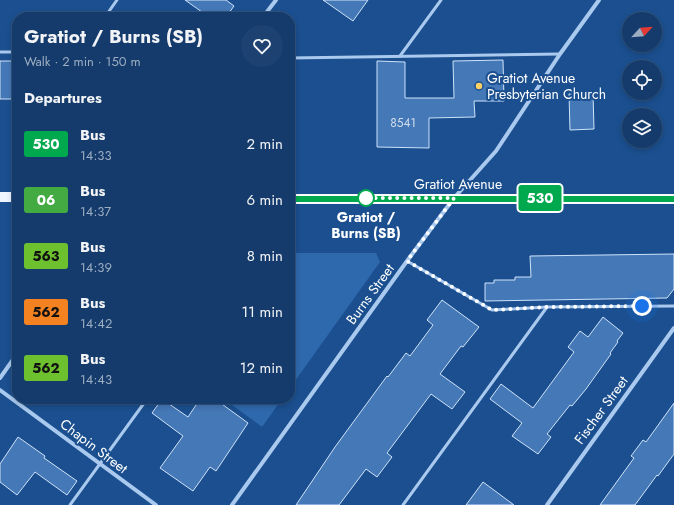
<!DOCTYPE html>
<html lang="en">
<head>
<meta charset="utf-8">
<style>
  body { margin:0; font-family:Jost,sans-serif; background:#1d4271; color:#f1f3f6; height:100vh; display:flex; flex-direction:column; font-size:15px; white-space:nowrap }
  * { box-sizing:border-box; margin:0 }
  p { font-size:13px; color:#9dadc1 }
  .icon { flex:none; width:22px; height:22px; fill:none; stroke:currentColor; stroke-width:2; stroke-linecap:round; stroke-linejoin:round }
  .map { position:relative; flex:1; overflow:hidden }
  .sheet { position:absolute; left:12px; top:12px; width:283px; height:392px; display:flex; flex-direction:column; background:#143b6b; border-radius:16px; box-shadow:0 2px 6px #0003,0 0 0 1px #33557e }
  .sheet>* { flex:none }
  .badge { padding:0 8px; border-radius:3px; font-size:14px; line-height:26px }
  .needle { width:26px; rotate:64deg }
  .buttons { position:absolute; left:622px; top:12px; display:grid; gap:8px }
  .buttons a { display:grid; place-items:center; width:40px; height:40px; border-radius:50%; background:#143b6b; box-shadow:0 2px 6px #0003,0 0 0 1px #33557e; font-size:20px }
  .you { position:absolute; width:20px; height:20px; margin:-10px; border:3px solid #fff; border-radius:50%; background:#1a73e8; box-shadow:0 0 0 6px #1a73e833 }
  .map>.badge { position:absolute; translate:-50% -50%; box-shadow:0 0 0 2px #fff }
  h2 { padding:0 12px; font-size:15px; line-height:36px }
  .round { display:grid; place-items:center; flex:none; width:42px; height:42px; border-radius:21px; background:#1d4271 }
  .headline { display:flex; align-items:center; justify-content:space-between; height:68px; padding:0 12px }
  h1 { font-size:19px; font-weight:700; line-height:30px }
  ul { padding:0; list-style:none }
  li { display:flex; align-items:center; gap:12px; height:56px; padding:0 12px }
  li div { flex:1 }
  li b { display:block; font-size:15px }
  li em { font-style:normal }
  li .badge { min-width:44px; font-weight:700; text-align:center }
  .map>svg:first-child { display:block }
  .green { fill:#2e69ad }
  .building { fill:#4478b7; stroke:#cfe3fa }
  .lines { fill:none; stroke-linecap:round; stroke-linejoin:round }
  .service { stroke:#a9c9ee; stroke-width:3 }
  .minor { stroke:#a9c9ee; stroke-width:4 }
  .primary { stroke:#f0f6ff; stroke-width:10 }
  .line-casing { stroke:#fff; stroke-width:9 }
  .line { stroke:#00a94e; stroke-width:6 }
  .walk { stroke:#fff; stroke-width:4; stroke-dasharray:0 7.2 }
  .poi-dot { fill:#ffd166; stroke:#1b4f8f; stroke-width:1.5 }
  .stop-dot { fill:#fff; stroke:#00a94e; stroke-width:2 }
  .labels { text-anchor:middle; dominant-baseline:central; stroke-width:4; stroke-linejoin:round; paint-order:stroke }
  .number-label { font-size:12px; fill:#d0dded }
  .poi-label { font-size:14px; fill:#fff; stroke:#1b4f8f; text-anchor:start }
  .street-label { font-size:14px; fill:#fff; stroke:#1b4f8f }
  .stop-label { font-size:14px; font-weight:bold; fill:#fff; stroke:#1b4f8f }
</style>
</head>
<body>
<div class="map">
<svg width="674" height="505" viewBox="0 0 674 505">
  <rect width="100%" height="100%" fill="#1b4f8f"/>
  <!-- green -->
  <g class="green">
    <path d="M 290,253 L 376,253 L 380,262 L 290,388 Z"/>
    <path d="M 224,399 L 282,399 L 262,427 Z"/>
  </g>
  <!-- building -->
  <g class="building">
    <path d="M 185,0 L 226,0 L 234,6 L 226,17 L 209,17 Z"/>
    <path d="M 323,0 L 368,0 L 353,21 Z"/>
    <path d="M 503,60 L 504,101 L 474,101 L 475,117 L 429,118 L 429,148 L 377,147 L 377,61 L 405,62 L 405,98 L 454,98 L 453,61 Z"/>
    <rect x="0" y="61" width="17" height="38"/>
    <path d="M 569,94 L 593,94 L 594,129 L 570,130 Z"/>
    <path d="M 674,254 L 674,289 L 667,298 L 485,301 L 485,283 L 494,283 L 494,280 L 515,280 L 515,277 L 531,277 L 530,256 Z"/>
    <path d="M 442,300 L 479,327 L 463,347 L 461,346 L 440,374 L 465,392 L 452,409 L 431,394 L 387,453 L 392,457 L 377,477 L 366,469 L 339,505 L 296,505 L 335,447 L 387,376 L 388,377 L 406,353 L 410,356 L 433,325 L 427,320 Z"/>
    <path d="M 603,317 L 623,333 L 617,341 L 618,342 L 610,353 L 611,354 L 586,389 L 572,406 L 570,405 L 547,434 L 551,437 L 538,454 L 512,436 L 522,423 L 490,399 L 501,384 L 533,408 L 574,352 L 568,347 L 580,331 L 588,337 Z"/>
    <path d="M 162,399 L 188,417 L 200,399 L 215,399 L 248,423 L 216,471 L 210,467 L 193,491 L 160,468 L 183,436 L 152,413 Z"/>
    <path d="M 674,403 L 674,454 L 658,476 L 657,475 L 635,505 L 600,505 L 634,458 L 631,456 L 643,440 L 646,442 Z"/>
    <path d="M 18,437 L 45,456 L 44,458 L 77,481 L 67,495 L 35,472 L 17,495 L 0,482 L 0,464 Z"/>
    <path d="M 483,482 L 514,505 L 466,505 Z"/>
  </g>
  <g class="lines">
    <!-- service -->
    <g class="service">
      <path d="M 105,17 L 117,0"/>
      <path d="M 0,52 L 17,52"/>
      <path d="M 400,56 L 441,0"/>
      <path d="M 290,58 L 560,54"/>
      <path d="M 407,261 L 492,310 L 547,307 L 674,306"/>
      <path d="M 70,505 L 147,399"/>
      <path d="M 403,505 L 547,307"/>
    </g>
    <!-- minor -->
    <g class="minor">
      <path d="M 263,17 L 276,0"/>
      <path d="M 0,378 L 17,354"/>
      <path d="M 0,390 L 156,505"/>
      <path d="M 232,505 L 407,261 L 454,198 L 496,151 L 560,54 L 599,0"/>
      <path d="M 547,505 L 674,328"/>
    </g>
    <!-- primary -->
    <g class="primary">
      <path d="M 0,197 L 17,197"/>
      <path d="M 290,199 L 674,199"/>
    </g>
  </g>
  <g class="lines">
    <!-- line casing -->
    <g class="line-casing">
      <path id="line" d="M 290,199 L 674,199"/>
    </g>
    <!-- line -->
    <use href="#line" class="line"/>
    <!-- walk -->
    <path class="walk" d="M 366,198 L 360,198 L 454,198 L 407,261 L 492,310 L 547,307 L 642,306"/>
  </g>
  <!-- markers -->
  <circle class="poi-dot" cx="479" cy="86" r="4"/>
  <circle class="stop-dot" cx="366" cy="198" r="8"/>
  <g class="labels">
    <!-- number labels -->
    <g class="number-label">
      <text x="403" y="123">8541</text>
    </g>
    <!-- poi labels -->
    <g class="poi-label">
      <text x="487" y="78">Gratiot Avenue<tspan x="487" dy="16">Presbyterian Church</tspan></text>
    </g>
    <!-- street labels -->
    <g class="street-label">
      <text x="458" y="184">Gratiot Avenue</text>
      <text transform="translate(370 294) rotate(-54)">Burns Street</text>
      <text transform="translate(601 410) rotate(-54)">Fischer Street</text>
      <text transform="translate(94 446) rotate(37)">Chapin Street</text>
    </g>
    <!-- stop labels -->
    <g class="stop-label">
      <text x="366" y="217">Gratiot /<tspan x="366" dy="16">Burns (SB)</tspan></text>
    </g>
  </g>
</svg>
<div class="buttons">
<a><svg class="needle" viewBox="-14 -14 28 28"><path d="M0-13l5 13h-10z" fill="#e53935"/><path d="M0 13l5-13h-10z" fill="#9dadc1"/></svg></a>
<a><svg class="icon" aria-label="locate" viewBox="0 0 24 24"><circle cx="12" cy="12" r="6"/><path d="M12 2v4M12 18v4M2 12h4M18 12h4"/></svg></a>
<a><svg class="icon" aria-label="layers" viewBox="0 0 24 24"><path d="M12 4l9 5-9 5-9-5zM3 14l9 5 9-5"/></svg></a>
</div>
<div class="you" style="left:642px;top:306px"></div>
<b class="badge" style="left:540px;top:198px;background:#00a94e;color:#fff">530</b>
<section class="sheet">
<div class="headline"><div><h1>Gratiot / Burns (SB)</h1><p>Walk · 2 min · 150 m</p></div><a class="round"><svg class="icon" aria-label="heart" viewBox="0 0 24 24"><path d="M12 20l-8-8c-3-5 5-10 8-4 3-6 11-1 8 4z"/></svg></a></div>
<h2>Departures</h2>
<ul>
<li><span class="badge" style="background:#00a94e;color:#fff">530</span><div><b>Bus</b><p>14:33</p></div><em>2 min</em></li>
<li><span class="badge" style="background:#44aa42;color:#fff">06</span><div><b>Bus</b><p>14:37</p></div><em>6 min</em></li>
<li><span class="badge" style="background:#6dc02e;color:#111">563</span><div><b>Bus</b><p>14:39</p></div><em>8 min</em></li>
<li><span class="badge" style="background:#f58220;color:#111">562</span><div><b>Bus</b><p>14:42</p></div><em>11 min</em></li>
<li><span class="badge" style="background:#6dc02e;color:#111">562</span><div><b>Bus</b><p>14:43</p></div><em>12 min</em></li>
</ul>
</section>
</div>
</body>
</html>
